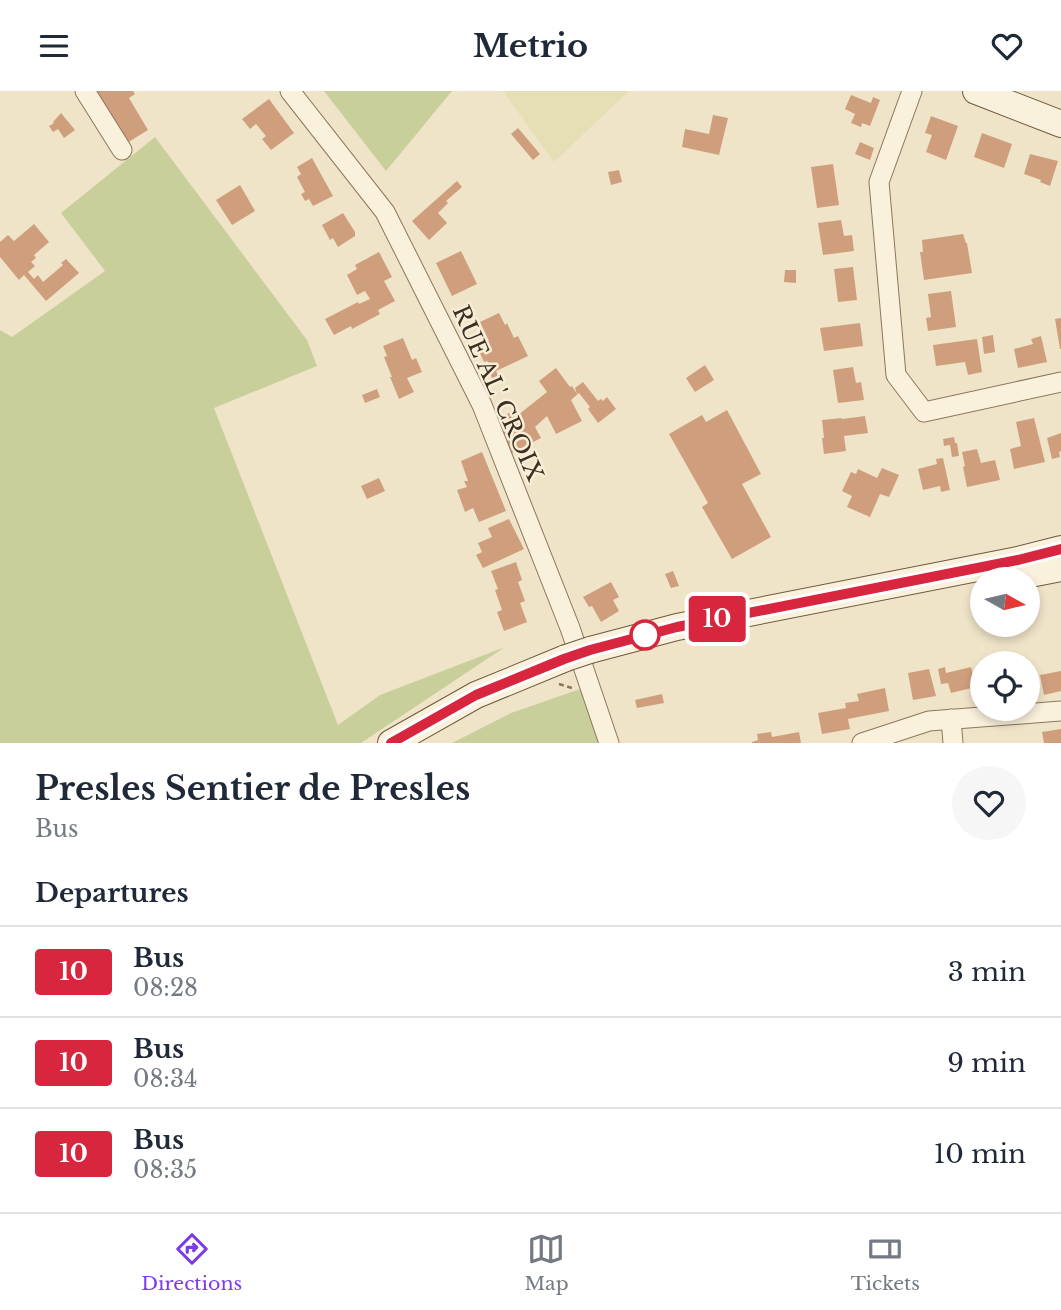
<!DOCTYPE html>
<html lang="en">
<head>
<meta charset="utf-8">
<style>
  body { margin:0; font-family:"Libre Baskerville",serif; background:#f6f6f7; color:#1f2937; height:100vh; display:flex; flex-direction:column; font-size:26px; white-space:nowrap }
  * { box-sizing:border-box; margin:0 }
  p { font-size:23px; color:#747a83 }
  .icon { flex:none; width:38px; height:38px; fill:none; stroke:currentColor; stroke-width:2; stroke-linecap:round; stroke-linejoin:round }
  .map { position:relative; height:652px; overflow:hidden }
  .details { display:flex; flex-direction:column; background:#fff; flex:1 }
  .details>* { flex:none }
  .badge { padding:0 14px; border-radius:5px; font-size:24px; line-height:46px }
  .needle { width:46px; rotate:98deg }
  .controls { position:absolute; left:970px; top:476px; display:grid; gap:14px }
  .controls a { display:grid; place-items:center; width:70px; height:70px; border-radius:50%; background:#fff; box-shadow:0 4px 10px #0003; font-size:35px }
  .map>.badge { position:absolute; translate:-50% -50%; box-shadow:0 0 0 4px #fff }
  h2 { padding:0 35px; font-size:26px; line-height:63px }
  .round { display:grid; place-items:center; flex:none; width:74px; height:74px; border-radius:37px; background:#f6f6f7 }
  .summary { display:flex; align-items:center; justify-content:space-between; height:119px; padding:0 35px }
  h1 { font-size:33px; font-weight:700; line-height:52px }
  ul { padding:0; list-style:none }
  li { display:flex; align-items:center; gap:21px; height:91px; padding:0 35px; border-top:2px solid #e0e1e3 }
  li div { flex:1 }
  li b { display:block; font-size:26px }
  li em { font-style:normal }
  li .badge { min-width:77px; font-weight:700; text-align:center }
  header { display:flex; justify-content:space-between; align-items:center; height:91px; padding:0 35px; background:#fff; font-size:32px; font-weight:700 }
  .dock { display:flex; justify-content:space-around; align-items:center; height:98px; border-top:2px solid #e0e1e3; background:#fff; font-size:19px; color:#747a83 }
  .dock a { display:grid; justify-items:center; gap:4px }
  .dock .active { color:#7c3aed }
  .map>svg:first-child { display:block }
  .farmland { fill:#e6deb5 }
  .green { fill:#c9cf9b }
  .building { fill:#cf9f7d }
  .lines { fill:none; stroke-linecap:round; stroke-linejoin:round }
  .street-casing { stroke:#8d765c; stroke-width:21 }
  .secondary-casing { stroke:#6f573f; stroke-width:28 }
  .path { stroke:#8d765c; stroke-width:2.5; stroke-dasharray:5 3.5; stroke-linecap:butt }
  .street { stroke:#faf1dc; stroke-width:19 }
  .secondary { stroke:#faf1dc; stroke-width:26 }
  .secondary-bridge-casing { stroke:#6f573f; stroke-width:28; stroke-linecap:butt }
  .secondary-bridge { stroke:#faf1dc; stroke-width:26 }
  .line-casing { stroke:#fff; stroke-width:16 }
  .line { stroke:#d7263d; stroke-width:10 }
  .stop-dot { fill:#fff; stroke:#d7263d; stroke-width:3.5 }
  .labels { text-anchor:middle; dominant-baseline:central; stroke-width:5; stroke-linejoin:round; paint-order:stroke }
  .street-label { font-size:23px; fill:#3d2e20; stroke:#f7eed8 }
</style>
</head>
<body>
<header><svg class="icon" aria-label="menu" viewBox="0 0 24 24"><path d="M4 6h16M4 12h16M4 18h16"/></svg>Metrio<svg class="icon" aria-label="heart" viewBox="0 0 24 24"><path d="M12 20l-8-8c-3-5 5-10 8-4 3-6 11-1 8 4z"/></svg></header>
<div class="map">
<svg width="1061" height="652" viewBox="0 0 1061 652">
  <rect width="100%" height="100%" fill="#f0e4c8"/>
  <!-- farmland -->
  <path class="farmland" d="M 503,0 L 629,0 L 554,71 Z"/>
  <!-- green -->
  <g class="green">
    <path d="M 324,0 L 452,0 L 386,80 Z"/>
    <path d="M 155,46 L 307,249 L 317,275 L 214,317 L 338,634 L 380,604 L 505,556 L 361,652 L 0,652 L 0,239 L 12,246 L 105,180 L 61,122 Z"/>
    <path d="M 583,597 L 605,652 L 452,652 L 511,622 Z"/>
  </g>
  <!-- building -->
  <g class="building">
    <path d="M 94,0 L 133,0 L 135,3 L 129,7 L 148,39 L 127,52 Z"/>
    <path d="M 851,4 L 871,12 L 873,6 L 880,9 L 870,35 L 862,32 L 861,36 L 851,32 L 855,23 L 845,18 Z"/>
    <path d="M 269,8 L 294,42 L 271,59 L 262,48 L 266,45 L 256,33 L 250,38 L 242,28 Z"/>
    <path d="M 61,22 L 75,39 L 64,47 L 58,38 L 53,41 L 49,35 L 54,32 L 53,31 Z"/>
    <path d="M 713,24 L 728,27 L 719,64 L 682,56 L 685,38 L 709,43 Z"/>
    <path d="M 931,25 L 958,35 L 946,69 L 926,61 L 932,44 L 925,42 Z"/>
    <path d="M 518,37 L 540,63 L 533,69 L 511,43 Z"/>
    <path d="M 982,42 L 1012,53 L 1004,77 L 974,66 Z"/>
    <path d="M 860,51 L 874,57 L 870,69 L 855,63 Z"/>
    <path d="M 1030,63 L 1058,70 L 1050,95 L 1040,91 L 1041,89 L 1024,83 Z"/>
    <path d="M 312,67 L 333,105 L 313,115 L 309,108 L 305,110 L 301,103 L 305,101 L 297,86 L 301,83 L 297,76 Z"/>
    <path d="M 833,73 L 839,114 L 817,117 L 811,76 Z"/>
    <path d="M 619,79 L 622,91 L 611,94 L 608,81 Z"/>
    <path d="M 457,90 L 462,96 L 446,110 L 448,112 L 438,122 L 447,132 L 429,149 L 412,130 Z"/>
    <path d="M 240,94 L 255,120 L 232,134 L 216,109 Z"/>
    <path d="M 343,122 L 355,141 L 355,145 L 338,156 L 333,147 L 330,149 L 322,134 Z"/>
    <path d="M 841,129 L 844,145 L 852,144 L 854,160 L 823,164 L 818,132 Z"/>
    <path d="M 34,133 L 49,151 L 34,164 L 36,167 L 31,171 L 35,175 L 28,181 L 34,188 L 38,184 L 43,191 L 63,174 L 61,172 L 66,168 L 79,182 L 46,210 L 24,184 L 19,189 L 0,166 L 0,151 L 8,144 L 14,150 Z"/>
    <path d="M 963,143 L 966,152 L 967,152 L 972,182 L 924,189 L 920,161 L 923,161 L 922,149 Z"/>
    <path d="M 461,160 L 477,193 L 452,205 L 436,172 Z"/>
    <path d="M 379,161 L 392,186 L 384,190 L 395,210 L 378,219 L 380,223 L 352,238 L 351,235 L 334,244 L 325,228 L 358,211 L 359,213 L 370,208 L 365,200 L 357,204 L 347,184 L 357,178 L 355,174 Z"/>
    <path d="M 853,176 L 857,209 L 838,211 L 834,178 Z"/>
    <path d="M 785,179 L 796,179 L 796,192 L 784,191 Z"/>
    <path d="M 951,200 L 956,236 L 928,240 L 926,227 L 931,226 L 928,203 Z"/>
    <path d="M 499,222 L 505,234 L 507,232 L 514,247 L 518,245 L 528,265 L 496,280 L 499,286 L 493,289 L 486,274 L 489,272 L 487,270 L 484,271 L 477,256 L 489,250 L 480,231 Z"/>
    <path d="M 1061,227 L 1061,258 L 1060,258 L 1055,228 Z"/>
    <path d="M 860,232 L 863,255 L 824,260 L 820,237 Z"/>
    <path d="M 993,244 L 995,261 L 984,263 L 982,246 Z"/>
    <path d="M 1041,245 L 1047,271 L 1018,277 L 1014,258 L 1033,253 L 1031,248 Z"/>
    <path d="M 403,247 L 412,269 L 416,267 L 422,281 L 407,287 L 414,301 L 399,308 L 390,286 L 392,286 L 384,266 L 387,265 L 383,255 Z"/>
    <path d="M 977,248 L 982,281 L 968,284 L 965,271 L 936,275 L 933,254 Z"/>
    <path d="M 705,274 L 714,289 L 695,301 L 686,287 Z"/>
    <path d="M 853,276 L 856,292 L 861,291 L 864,309 L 838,312 L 833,279 Z"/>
    <path d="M 556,277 L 570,296 L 572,295 L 577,303 L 575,297 L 583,291 L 598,310 L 601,308 L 603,310 L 607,306 L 616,318 L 598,332 L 588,318 L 590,316 L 579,302 L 571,309 L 582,330 L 556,343 L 547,325 L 535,336 L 541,347 L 512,362 L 495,329 L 515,319 L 518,324 L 547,301 L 539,290 Z"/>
    <path d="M 377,298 L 380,306 L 365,312 L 362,304 Z"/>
    <path d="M 727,319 L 761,383 L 742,393 L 771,446 L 732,468 L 702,416 L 708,412 L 669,343 L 702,324 L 706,331 Z"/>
    <path d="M 865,325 L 868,342 L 844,345 L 846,360 L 824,363 L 822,347 L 824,347 L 822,329 L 842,327 L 842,328 Z"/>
    <path d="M 1034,327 L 1045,371 L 1014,378 L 1010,358 L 1021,355 L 1016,331 Z"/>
    <path d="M 1061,342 L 1061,360 L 1059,361 L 1060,366 L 1052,368 L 1047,347 Z"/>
    <path d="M 954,346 L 955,352 L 957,352 L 959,365 L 952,366 L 950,354 L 944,355 L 943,348 Z"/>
    <path d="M 977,358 L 981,372 L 995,369 L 1000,389 L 967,396 L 963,376 L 965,375 L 962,361 Z"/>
    <path d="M 482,361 L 506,420 L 479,431 L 473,417 L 465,421 L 457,399 L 467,396 L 464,390 L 468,390 L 461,370 Z"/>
    <path d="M 943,367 L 950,399 L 941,401 L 940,395 L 923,399 L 918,378 L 937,373 L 936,368 Z"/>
    <path d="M 882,377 L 899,384 L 889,406 L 880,403 L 870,426 L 847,416 L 852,405 L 842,400 L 851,381 L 856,383 L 858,378 L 877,387 Z"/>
    <path d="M 379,387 L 385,400 L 367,408 L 361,395 Z"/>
    <path d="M 509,428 L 524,458 L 483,477 L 476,464 L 482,461 L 478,452 L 492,446 L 488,437 Z"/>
    <path d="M 516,471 L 522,489 L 518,491 L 525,510 L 520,512 L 527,531 L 504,540 L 497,521 L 502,519 L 495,499 L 498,498 L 491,480 Z"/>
    <path d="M 673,480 L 679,495 L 671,497 L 665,483 Z"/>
    <path d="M 611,491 L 619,506 L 613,509 L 619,520 L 601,531 L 592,515 L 589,516 L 583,506 Z"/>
    <path d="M 945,576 L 946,582 L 971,576 L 976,596 L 951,602 L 948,592 L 941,593 L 938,578 Z"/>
    <path d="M 929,578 L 936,605 L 913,609 L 908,582 Z"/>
    <path d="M 1061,580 L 1061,600 L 1044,604 L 1040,584 Z"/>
    <path d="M 885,597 L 889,620 L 848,628 L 850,638 L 822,643 L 818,622 L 846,617 L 845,612 L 859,610 L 857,603 Z"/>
    <path d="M 662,603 L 664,612 L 637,617 L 635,609 Z"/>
    <path d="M 1061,638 L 1061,652 L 1044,652 L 1042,641 Z"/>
    <path d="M 771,641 L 772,646 L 799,641 L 801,652 L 752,652 L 752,651 L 758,649 L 757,643 Z"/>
  </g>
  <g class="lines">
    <!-- street casing -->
    <g class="street-casing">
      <g id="street">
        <path d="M 85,0 L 122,59"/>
        <path d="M 290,0 L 385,121 L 482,314 L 570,537 L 609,652"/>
        <path d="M 912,0 L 879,91 L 896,284 L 924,321 L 1061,291"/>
        <path d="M 951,628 L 953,652"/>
        <path d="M 862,652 L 929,630 L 1061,620"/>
      </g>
    </g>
    <!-- secondary casing -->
    <g class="secondary-casing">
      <g id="secondary">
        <path d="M 976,0 L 1061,33"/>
        <path d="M 1020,485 L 1061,477"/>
        <path d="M 590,559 L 677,536 L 1018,469 L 1061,458"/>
        <path d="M 391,652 L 476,604 L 566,567"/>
      </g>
    </g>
    <!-- path -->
    <path class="path" d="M 559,593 L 572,597"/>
    <!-- street -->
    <use href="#street" class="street"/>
    <!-- secondary -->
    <use href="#secondary" class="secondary"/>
    <!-- secondary-bridge casing -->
    <g class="secondary-bridge-casing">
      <path id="secondary-bridge" d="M 566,567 L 590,559"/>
    </g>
    <!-- secondary-bridge -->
    <use href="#secondary-bridge" class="secondary-bridge"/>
  </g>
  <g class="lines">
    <!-- line casing -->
    <g class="line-casing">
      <path id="line" d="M 391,652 L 476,604 L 564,568 L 590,559 L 677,536 L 1018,469 L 1061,458"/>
    </g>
    <!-- line -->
    <use href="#line" class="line"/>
  </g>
  <!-- markers -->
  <circle class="stop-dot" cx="645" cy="544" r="14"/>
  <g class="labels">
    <!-- street labels -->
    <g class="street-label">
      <text transform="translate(498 302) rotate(66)">RUE AL' CROIX</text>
    </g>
  </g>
</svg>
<div class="controls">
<a><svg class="needle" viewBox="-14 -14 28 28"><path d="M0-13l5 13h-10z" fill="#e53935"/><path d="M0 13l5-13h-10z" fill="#747a83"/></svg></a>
<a><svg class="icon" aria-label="locate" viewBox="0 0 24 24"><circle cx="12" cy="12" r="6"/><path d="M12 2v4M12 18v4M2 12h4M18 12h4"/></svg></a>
</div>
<b class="badge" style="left:717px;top:528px;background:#d7263d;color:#fff">10</b>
</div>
<section class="details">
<div class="summary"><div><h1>Presles Sentier de Presles</h1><p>Bus</p></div><a class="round"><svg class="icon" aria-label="heart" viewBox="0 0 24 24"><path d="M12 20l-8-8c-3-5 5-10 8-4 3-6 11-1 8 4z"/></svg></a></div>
<h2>Departures</h2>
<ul>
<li><span class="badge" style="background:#d7263d;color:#fff">10</span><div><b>Bus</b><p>08:28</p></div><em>3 min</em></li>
<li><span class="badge" style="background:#d7263d;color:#fff">10</span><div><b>Bus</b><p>08:34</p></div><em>9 min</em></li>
<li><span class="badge" style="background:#d7263d;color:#fff">10</span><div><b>Bus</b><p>08:35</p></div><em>10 min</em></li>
</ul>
</section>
<nav class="dock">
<a class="active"><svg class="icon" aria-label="directions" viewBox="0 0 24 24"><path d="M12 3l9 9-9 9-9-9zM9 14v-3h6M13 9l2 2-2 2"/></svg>Directions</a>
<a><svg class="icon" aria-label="map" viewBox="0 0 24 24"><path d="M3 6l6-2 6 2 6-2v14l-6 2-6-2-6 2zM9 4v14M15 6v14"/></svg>Map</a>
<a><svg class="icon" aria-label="tickets" viewBox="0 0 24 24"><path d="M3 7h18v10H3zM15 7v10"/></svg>Tickets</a>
</nav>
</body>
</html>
